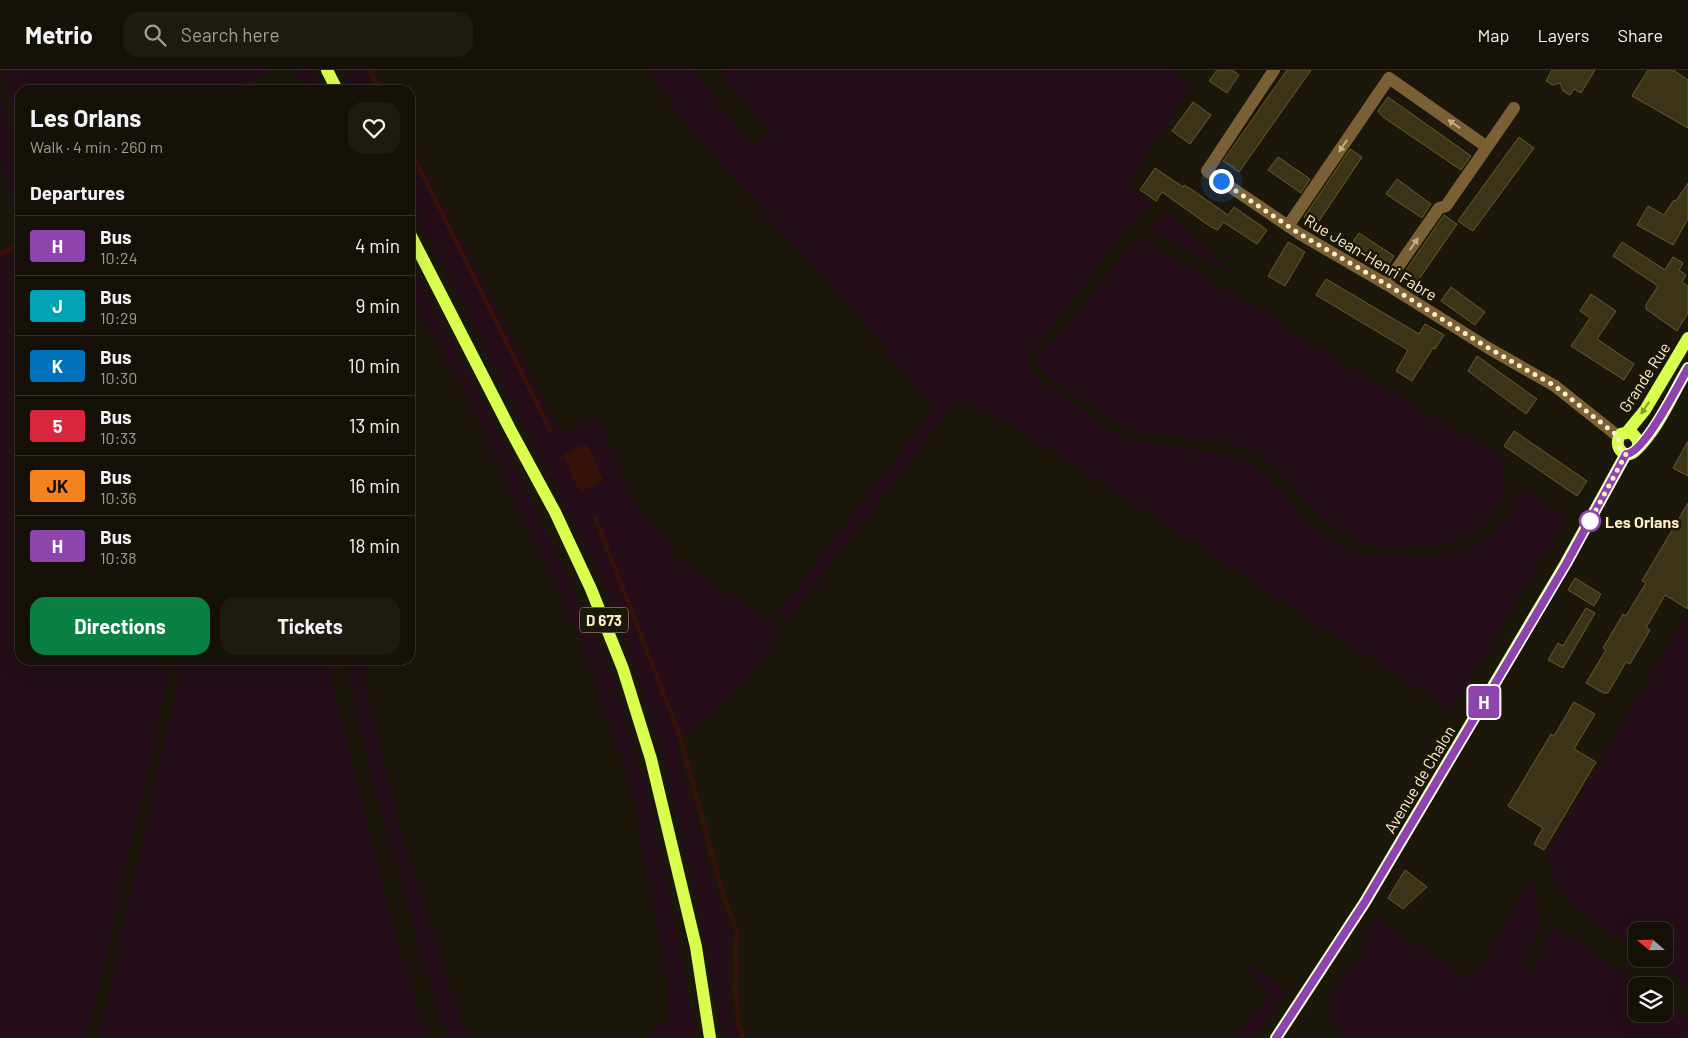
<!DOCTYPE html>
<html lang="en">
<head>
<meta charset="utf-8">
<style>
  body { margin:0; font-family:Barlow,sans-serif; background:#1e1a12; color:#f1f3f6; height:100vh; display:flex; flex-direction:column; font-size:19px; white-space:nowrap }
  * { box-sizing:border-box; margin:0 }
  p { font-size:16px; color:#9d9d9c }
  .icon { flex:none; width:28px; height:28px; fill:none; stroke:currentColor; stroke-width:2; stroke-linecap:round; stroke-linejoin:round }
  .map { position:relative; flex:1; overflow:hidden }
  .panel { position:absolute; left:15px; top:15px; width:400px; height:580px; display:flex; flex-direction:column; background:#151108; border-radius:15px; box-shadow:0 5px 20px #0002,0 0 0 1px #343129 }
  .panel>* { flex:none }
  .badge { padding:0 10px; border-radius:4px; font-size:18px; line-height:32px }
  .needle { width:32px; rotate:290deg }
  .fabs { position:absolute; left:1628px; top:852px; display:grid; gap:10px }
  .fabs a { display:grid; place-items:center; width:45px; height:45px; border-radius:10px; background:#151108; box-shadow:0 5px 20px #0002,0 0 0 1px #343129; font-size:25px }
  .you { position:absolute; width:25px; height:25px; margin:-12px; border:4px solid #fff; border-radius:50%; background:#1a73e8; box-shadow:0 0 0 8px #1a73e833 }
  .map>.badge { position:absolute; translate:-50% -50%; box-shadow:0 0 0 2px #fff }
  h2 { padding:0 15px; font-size:19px; line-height:45px }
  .round { display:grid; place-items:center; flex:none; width:52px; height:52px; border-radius:15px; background:#1e1a12 }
  .overview { display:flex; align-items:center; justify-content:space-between; height:85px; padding:0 15px }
  h1 { font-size:24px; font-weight:700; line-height:38px }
  .primary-button { display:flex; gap:10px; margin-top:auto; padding:10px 15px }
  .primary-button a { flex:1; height:58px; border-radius:15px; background:#0b8043; color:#fff; font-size:20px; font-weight:700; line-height:58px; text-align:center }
  .primary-button a+a { background:#1e1a12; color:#f1f3f6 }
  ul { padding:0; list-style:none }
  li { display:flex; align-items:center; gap:15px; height:60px; padding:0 15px; border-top:1px solid #343129 }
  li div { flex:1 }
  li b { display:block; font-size:19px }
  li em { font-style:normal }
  li .badge { min-width:55px; font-weight:700; text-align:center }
  header { display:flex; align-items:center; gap:30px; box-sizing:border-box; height:70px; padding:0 25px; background:#151108; border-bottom:1px solid #343129 }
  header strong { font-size:24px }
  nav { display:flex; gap:28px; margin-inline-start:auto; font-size:18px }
  .search { width:350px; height:45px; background:#1e1a12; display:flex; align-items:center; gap:12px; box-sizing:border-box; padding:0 18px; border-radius:15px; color:#9d9d9c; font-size:19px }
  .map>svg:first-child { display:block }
  .green { fill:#250e19 }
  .water { fill:#371208 }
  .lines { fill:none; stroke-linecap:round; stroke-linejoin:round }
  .stream { stroke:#371208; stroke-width:4.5 }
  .building { fill:#3c3417; stroke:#685a29 }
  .minor { stroke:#7b6036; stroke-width:12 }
  .major { stroke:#dafe4e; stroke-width:12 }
  .oneway { fill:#c4ae85 }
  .oneway2 { fill:#849630 }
  .line-casing { stroke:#fff; stroke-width:11 }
  .line { stroke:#8e44ad; stroke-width:8 }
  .walk { stroke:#ffedc6; stroke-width:5; stroke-dasharray:0 9 }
  .stop-dot { fill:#fff; stroke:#8e44ad; stroke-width:2.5 }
  .labels { text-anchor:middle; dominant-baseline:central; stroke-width:5; stroke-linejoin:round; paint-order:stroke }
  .shield { fill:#1c170b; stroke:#bbad8e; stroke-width:1 }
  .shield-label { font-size:15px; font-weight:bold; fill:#ffedc6 }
  .street-label { font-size:16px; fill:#ffedc6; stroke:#1c170b }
  .stop-label { font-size:16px; font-weight:bold; fill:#ffedc6; stroke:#1c170b; text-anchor:start }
</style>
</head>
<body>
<header>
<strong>Metrio</strong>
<div class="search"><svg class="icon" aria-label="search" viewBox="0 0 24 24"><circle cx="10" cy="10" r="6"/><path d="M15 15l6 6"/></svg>Search here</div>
<nav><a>Map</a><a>Layers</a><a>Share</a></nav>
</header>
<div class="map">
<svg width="1688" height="968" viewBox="0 0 1688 968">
  <rect width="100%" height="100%" fill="#1c170b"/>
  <!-- green -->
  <g class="green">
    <path d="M 1,0 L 271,0 L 237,20 L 20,20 L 20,63 Z"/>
    <path d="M 293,0 L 311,0 L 321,20 L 303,20 Z"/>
    <path d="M 343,0 L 374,0 L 385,20 L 353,20 Z"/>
    <path d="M 648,0 L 693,0 L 752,77 L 770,63 L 772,56 L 760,51 L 720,0 L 1171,0 L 1190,19 L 1128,114 L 1153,135 L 1130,154 L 1028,288 L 1030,301 L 1108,360 L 1138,371 L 1231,385 L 1257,395 L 1312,457 L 1334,473 L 1366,485 L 1429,488 L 1477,476 L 1508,446 L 1520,419 L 1568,445 L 1450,643 L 1438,632 L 999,347 L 957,331 L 789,549 L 778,543 L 933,339 C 898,296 864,251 827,210 C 765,141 698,78 648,0 Z"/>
    <path d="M 0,23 L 20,92 L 20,153 L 0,91 Z"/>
    <path d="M 410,69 L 561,363 L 597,347 L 634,428 L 656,461 L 674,473 L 671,484 L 781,559 L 749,608 L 686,669 L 676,673 L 718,827 L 732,863 L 729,901 L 730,934 L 739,968 L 724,968 L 717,942 L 694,821 L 664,690 L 625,568 L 600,507 L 410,133 Z"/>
    <path d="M 1166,142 L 1238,207 L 1146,158 Z"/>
    <path d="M 1138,167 L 1227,221 L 1276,248 L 1283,258 L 1441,352 L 1489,377 L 1503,390 L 1506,421 L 1497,438 L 1483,455 L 1471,464 L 1446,473 L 1391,479 L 1361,473 L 1345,464 L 1320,446 L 1278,400 L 1259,384 L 1228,372 L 1133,361 L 1116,353 L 1051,310 L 1040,297 L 1037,287 L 1058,267 Z"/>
    <path d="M 20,170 L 20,590 L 170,590 L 158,657 L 87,968 L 0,968 L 0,181 Z"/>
    <path d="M 410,192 C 458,283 506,375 550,468 C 576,523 603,579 622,637 C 657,745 678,856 695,968 L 643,968 L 667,950 L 668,911 L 630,714 L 583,575 L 470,335 L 410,222 Z"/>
    <path d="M 1688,542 L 1688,915 L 1649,889 L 1664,889 L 1664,861 L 1636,861 L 1636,880 L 1567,833 L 1544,786 Z"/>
    <path d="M 181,590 L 327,590 L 397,869 L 424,956 L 430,968 L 98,968 L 170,648 Z"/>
    <path d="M 345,590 L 361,590 L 398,751 L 461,951 L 471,968 L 449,968 L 439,946 L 378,731 Z"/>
    <path d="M 1532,807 L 1541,851 L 1521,898 L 1532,903 L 1553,857 L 1642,916 L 1636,916 L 1636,944 L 1664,944 L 1664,931 L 1688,947 L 1688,968 L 1341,968 L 1329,935 L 1341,911 L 1366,878 L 1362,871 L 1374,848 L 1472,910 Z"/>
    <path d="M 1223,875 L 1288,921 L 1254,968 L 1236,968 L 1268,925 C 1258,902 1242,890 1223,875 Z"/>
  </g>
  <!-- water -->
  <path class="water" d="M 587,374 L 604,411 L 580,422 L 563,385 Z"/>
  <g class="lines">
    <!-- stream -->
    <g class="stream">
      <path d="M 370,0 L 380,20"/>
      <path d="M 410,79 L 551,362"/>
      <path d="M 0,185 L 20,173"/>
      <path d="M 595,447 L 680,666 L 724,828 L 737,860 L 735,884 L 737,903 L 735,918 L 739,956 L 743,968"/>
    </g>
  </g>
  <!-- building -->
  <g class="building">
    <path d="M 1217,0 L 1232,0 L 1239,5 L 1227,23 L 1209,11 Z"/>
    <path d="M 1287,0 L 1311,0 L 1239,102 L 1223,91 Z"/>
    <path d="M 1552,0 L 1595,0 L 1581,23 L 1574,19 L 1570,25 L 1563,21 L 1560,13 L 1553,15 L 1546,11 Z"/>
    <path d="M 1648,0 L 1673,0 L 1688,10 L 1688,58 L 1632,26 Z"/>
    <path d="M 1388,27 L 1471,86 L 1461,100 L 1383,47 L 1378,41 Z"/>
    <path d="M 1193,32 L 1211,45 L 1190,74 L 1172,61 Z"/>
    <path d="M 1519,67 L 1534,78 L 1473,161 L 1458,151 Z"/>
    <path d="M 1350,79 L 1362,87 L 1317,154 L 1304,147 Z"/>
    <path d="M 1278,87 L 1310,109 L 1301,123 L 1268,100 Z"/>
    <path d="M 1155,98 L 1183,117 L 1184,115 L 1191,119 L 1228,145 L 1234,137 L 1267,160 L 1257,174 L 1223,152 L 1218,160 L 1211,157 L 1162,122 L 1156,131 L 1140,120 Z"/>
    <path d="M 1397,109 L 1431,134 L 1422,148 L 1386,124 Z"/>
    <path d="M 1688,113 L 1688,149 L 1673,175 L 1637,155 L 1648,136 L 1664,145 L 1674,130 L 1676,131 Z"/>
    <path d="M 1444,145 L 1457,154 L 1417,212 L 1404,203 Z"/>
    <path d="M 1359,163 L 1394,186 L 1384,201 L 1349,177 Z"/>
    <path d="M 1288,172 L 1305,182 L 1285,216 L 1268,206 Z"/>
    <path d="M 1622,172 L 1665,200 L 1673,187 L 1683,193 L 1679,200 L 1686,205 L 1682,212 L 1688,216 L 1688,243 L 1677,261 L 1646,239 L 1646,235 L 1658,216 L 1613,186 Z"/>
    <path d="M 1326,209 L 1419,264 L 1425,254 L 1444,265 L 1435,279 L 1433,278 L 1412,311 L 1396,301 L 1408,280 L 1316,225 Z"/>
    <path d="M 1451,217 L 1485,242 L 1475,255 L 1441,231 Z"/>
    <path d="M 1591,224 L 1616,241 L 1597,269 L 1634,294 L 1624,310 L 1571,276 L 1590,248 L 1580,241 Z"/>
    <path d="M 1477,286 L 1537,329 L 1526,344 L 1468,301 Z"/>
    <path d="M 1514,361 L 1587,411 L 1577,426 L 1504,376 Z"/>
    <path d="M 1688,371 L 1688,406 L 1673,398 Z"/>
    <path d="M 1688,433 L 1688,539 L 1665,525 L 1646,558 L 1650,560 L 1630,594 L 1626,592 L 1608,623 L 1603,623 L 1586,613 L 1606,580 L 1603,578 L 1623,544 L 1626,546 L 1646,513 L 1642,511 Z"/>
    <path d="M 1575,508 L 1601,524 L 1594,536 L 1568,520 Z"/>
    <path d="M 1586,538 L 1595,543 L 1563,598 L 1548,590 L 1558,573 L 1563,576 Z"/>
    <path d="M 1574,632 L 1595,644 L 1574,679 L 1596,692 L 1544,780 L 1534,774 L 1543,758 L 1508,736 L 1551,664 L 1554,666 Z"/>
    <path d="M 1405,800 L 1427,817 L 1403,839 L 1388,828 Z"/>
  </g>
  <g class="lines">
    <!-- minor -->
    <g class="minor">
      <path d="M 1274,0 L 1207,101 L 1300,164 L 1386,214 L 1490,279 L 1555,316 L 1619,367"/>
      <path d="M 1487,77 L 1514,38"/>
      <path d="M 1288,156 L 1389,8 L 1487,77 L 1446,136 L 1439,138 L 1386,214"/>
    </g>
    <!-- major -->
    <g class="major">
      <path d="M 327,0 L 337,20"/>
      <path d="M 410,164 L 510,359 L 555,442 L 591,519 L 623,599 L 651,689 L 696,877 L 710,968"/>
      <path d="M 1627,362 L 1645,340 L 1688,268"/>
      <path d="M 1638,377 L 1638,370 L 1631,362 L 1621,364 C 1612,375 1624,391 1635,381 C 1658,360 1672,325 1688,298"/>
      <path d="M 1276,968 L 1365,832 L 1566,493 L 1626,384"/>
    </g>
  </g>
  <!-- one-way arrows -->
  <defs><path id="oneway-solid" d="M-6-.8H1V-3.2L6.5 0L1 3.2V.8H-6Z" transform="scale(1.25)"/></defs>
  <g class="oneway">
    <use href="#oneway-solid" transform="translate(1454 54) rotate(-145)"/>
    <use href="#oneway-solid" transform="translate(1343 76) rotate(124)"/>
    <use href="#oneway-solid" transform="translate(1414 174) rotate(-55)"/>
  </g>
  <use class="oneway2" href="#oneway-solid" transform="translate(1645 338) rotate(124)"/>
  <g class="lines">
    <!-- line casing -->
    <g class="line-casing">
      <path id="line" d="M 1276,968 L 1365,832 L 1566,494 L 1626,384 C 1644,384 1678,315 1688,298"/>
    </g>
    <!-- line -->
    <use href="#line" class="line"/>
    <!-- walk -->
    <path class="walk" d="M 1221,111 L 1300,164 L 1386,214 L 1490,279 L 1555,316 L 1619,367 L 1618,377 L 1626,384 L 1590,451"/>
  </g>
  <!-- markers -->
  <circle class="stop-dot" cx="1590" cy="451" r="10"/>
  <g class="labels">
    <!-- shield labels -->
    <rect class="shield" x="580" y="537.5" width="48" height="25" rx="4"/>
    <g class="shield-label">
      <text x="604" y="550">D 673</text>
    </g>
    <!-- street labels -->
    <g class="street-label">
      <text transform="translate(1371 187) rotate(31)">Rue Jean-Henri Fabre</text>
      <text transform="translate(1644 307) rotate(-57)">Grande Rue</text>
      <text transform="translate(1419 709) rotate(-59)">Avenue de Chalon</text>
    </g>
    <!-- stop labels -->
    <g class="stop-label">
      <text x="1605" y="451">Les Orlans</text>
    </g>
  </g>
</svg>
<div class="fabs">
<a><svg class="needle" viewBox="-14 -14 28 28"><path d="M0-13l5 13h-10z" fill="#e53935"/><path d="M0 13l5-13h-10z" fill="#9d9d9c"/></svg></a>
<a><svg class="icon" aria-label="layers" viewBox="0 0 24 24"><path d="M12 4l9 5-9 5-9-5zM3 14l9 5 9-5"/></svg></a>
</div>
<div class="you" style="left:1221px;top:111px"></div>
<b class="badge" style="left:1484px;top:632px;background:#8e44ad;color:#fff">H</b>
<section class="panel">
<div class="overview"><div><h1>Les Orlans</h1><p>Walk · 4 min · 260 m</p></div><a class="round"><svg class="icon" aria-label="heart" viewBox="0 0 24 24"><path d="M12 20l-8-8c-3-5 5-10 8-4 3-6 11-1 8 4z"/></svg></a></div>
<h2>Departures</h2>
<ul>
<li><span class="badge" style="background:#8e44ad;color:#fff">H</span><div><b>Bus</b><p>10:24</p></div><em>4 min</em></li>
<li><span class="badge" style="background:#00a3b4;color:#fff">J</span><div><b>Bus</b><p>10:29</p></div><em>9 min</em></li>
<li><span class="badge" style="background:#0072bc;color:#fff">K</span><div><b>Bus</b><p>10:30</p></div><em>10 min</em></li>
<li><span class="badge" style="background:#d7263d;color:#fff">5</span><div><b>Bus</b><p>10:33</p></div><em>13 min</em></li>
<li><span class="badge" style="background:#f58220;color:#111">JK</span><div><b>Bus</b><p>10:36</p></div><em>16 min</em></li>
<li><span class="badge" style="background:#8e44ad;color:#fff">H</span><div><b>Bus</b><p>10:38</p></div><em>18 min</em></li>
</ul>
<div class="primary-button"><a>Directions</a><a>Tickets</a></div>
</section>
</div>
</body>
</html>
